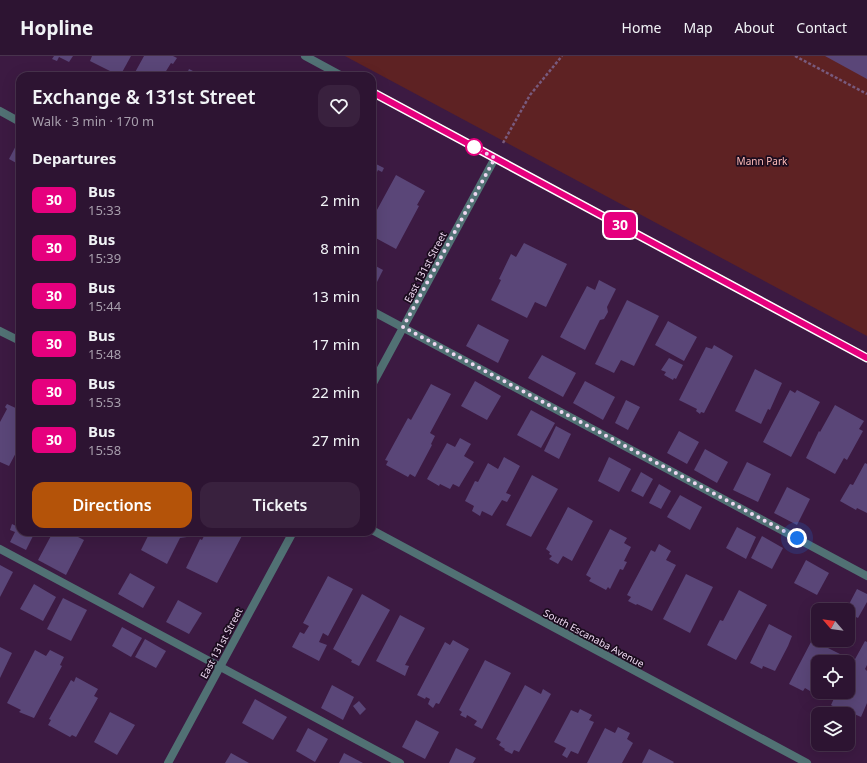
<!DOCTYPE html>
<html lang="en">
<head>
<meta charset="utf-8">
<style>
  body { margin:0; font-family:"Noto Sans",sans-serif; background:#39213e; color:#f1f3f6; height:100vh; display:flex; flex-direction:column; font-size:15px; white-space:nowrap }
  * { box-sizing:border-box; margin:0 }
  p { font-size:13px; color:#a79eac }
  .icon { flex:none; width:22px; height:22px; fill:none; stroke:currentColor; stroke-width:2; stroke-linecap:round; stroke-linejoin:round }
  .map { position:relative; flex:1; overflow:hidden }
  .side { position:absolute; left:16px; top:16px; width:360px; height:464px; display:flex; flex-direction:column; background:#2d1432; border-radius:12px; box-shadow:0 4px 16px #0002,0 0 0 1px #48334d }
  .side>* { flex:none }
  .badge { padding:0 8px; border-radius:6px; font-size:14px; line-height:26px }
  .needle { width:26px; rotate:298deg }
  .controls { position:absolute; left:811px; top:547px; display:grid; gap:8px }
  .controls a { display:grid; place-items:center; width:44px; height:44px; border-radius:8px; background:#2d1432; box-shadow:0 4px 16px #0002,0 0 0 1px #48334d; font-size:20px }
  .you { position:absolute; width:20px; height:20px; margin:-10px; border:3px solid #fff; border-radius:50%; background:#1a73e8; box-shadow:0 0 0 6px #1a73e833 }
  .map>.badge { position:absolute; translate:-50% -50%; box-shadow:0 0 0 2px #fff }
  h2 { padding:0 16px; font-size:15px; line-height:36px }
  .round { display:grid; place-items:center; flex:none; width:42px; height:42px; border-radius:12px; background:#39213e }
  .headline { display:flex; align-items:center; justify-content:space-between; height:68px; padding:0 16px }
  h1 { font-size:19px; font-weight:600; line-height:30px }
  .button { display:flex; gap:8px; margin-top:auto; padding:8px 16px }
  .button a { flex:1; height:46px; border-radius:12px; background:#b45309; color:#fff; font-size:16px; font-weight:600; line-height:46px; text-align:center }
  .button a+a { background:#39213e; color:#f1f3f6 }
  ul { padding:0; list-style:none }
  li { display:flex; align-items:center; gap:12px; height:48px; padding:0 16px }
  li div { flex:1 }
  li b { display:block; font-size:15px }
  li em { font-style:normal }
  li .badge { min-width:44px; font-weight:700; text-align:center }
  header { display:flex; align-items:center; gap:24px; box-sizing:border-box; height:56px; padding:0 20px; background:#2d1432; border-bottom:1px solid #48334d }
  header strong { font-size:19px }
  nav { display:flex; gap:22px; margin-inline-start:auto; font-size:14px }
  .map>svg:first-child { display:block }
  .green { fill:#5e2223 }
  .building { fill:#5a4678 }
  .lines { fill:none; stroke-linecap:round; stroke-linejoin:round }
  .path { stroke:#785a7d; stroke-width:2.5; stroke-dasharray:3 2; stroke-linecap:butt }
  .lane { stroke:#517174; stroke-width:8 }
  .street { stroke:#517174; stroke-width:8 }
  .line-casing { stroke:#fff; stroke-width:9 }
  .line { stroke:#e6007e; stroke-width:6 }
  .walk { stroke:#eed8f1; stroke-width:4; stroke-dasharray:0 7.2 }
  .stop-dot { fill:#fff; stroke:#e6007e; stroke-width:2 }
  .labels { text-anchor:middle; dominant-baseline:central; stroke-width:3.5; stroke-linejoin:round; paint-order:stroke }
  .park-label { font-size:10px; fill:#ffbcb8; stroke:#1b0c1e }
  .street-label { font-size:10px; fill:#eed8f1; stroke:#1b0c1e }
</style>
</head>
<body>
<header>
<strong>Hopline</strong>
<nav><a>Home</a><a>Map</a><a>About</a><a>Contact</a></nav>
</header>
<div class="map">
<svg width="867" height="707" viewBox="0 0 867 707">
  <rect width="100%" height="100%" fill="#3c1a42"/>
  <!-- green -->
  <path class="green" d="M 345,0 L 867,0 L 867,280 Z"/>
  <!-- building -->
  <g class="building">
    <path d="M 54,0 L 73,0 L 69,6 L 59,1 L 57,5 L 52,3 Z"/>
    <path d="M 92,0 L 131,0 L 120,20 L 90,5 Z"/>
    <path d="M 144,0 L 173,0 L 177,2 L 173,8 L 171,7 L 163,20 L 133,20 Z"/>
    <path d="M 825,0 L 867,0 L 867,23 Z"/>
    <path d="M 189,13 L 203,20 L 186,20 Z"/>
    <path d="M 20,82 L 20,109 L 9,103 Z"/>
    <path d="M 372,106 L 384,112 L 382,116 L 378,114 L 372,126 Z"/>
    <path d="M 396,119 L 425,135 L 417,149 L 419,150 L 396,193 L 372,180 L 372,163 Z"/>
    <path d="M 524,187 L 567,208 L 546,251 L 535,246 L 527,262 L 491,244 L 501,224 L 499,223 L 511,198 L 516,201 Z"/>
    <path d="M 372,208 L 383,214 L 372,236 Z"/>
    <path d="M 599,224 L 616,233 L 607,251 L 608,256 L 604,263 L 600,264 L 585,294 L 560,281 L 587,230 L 595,234 Z"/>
    <path d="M 627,244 L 659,260 L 634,310 L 621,304 L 614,317 L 595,308 Z"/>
    <path d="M 668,265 L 697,281 L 684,305 L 655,289 Z"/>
    <path d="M 478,268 L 509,284 L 498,307 L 466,290 Z"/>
    <path d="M 714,289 L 733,300 L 704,357 L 701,356 L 700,358 L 696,355 L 697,353 L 679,344 L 706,291 L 712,293 Z"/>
    <path d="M 542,299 L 576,317 L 563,341 L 528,322 Z"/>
    <path d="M 669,302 L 683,309 L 676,323 L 674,322 L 673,324 L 664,319 L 666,316 L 661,314 Z"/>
    <path d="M 755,313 L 782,327 L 770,354 L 768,353 L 761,368 L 735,355 Z"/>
    <path d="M 475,325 L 501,340 L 487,364 L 461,350 Z"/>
    <path d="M 585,325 L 615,341 L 603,364 L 573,347 Z"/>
    <path d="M 431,328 L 451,338 L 430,377 L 435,380 L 431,388 L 432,389 L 415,421 L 410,418 L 408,421 L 386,409 L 388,405 L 385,404 L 408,362 L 411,364 Z"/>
    <path d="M 790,334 L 795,337 L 797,334 L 820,346 L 791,401 L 763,386 Z"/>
    <path d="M 626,344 L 640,351 L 628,374 L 615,367 Z"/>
    <path d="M 7,348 L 20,354 L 20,389 L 9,410 L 0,406 L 0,366 L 7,353 L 5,351 Z"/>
    <path d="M 835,349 L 864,365 L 859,373 L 863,375 L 847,404 L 844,402 L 835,418 L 806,402 L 819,375 L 820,376 Z"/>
    <path d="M 531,354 L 555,367 L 541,392 L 517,379 Z"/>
    <path d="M 556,370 L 571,378 L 559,403 L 544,395 Z"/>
    <path d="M 679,375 L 699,386 L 687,408 L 667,397 Z"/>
    <path d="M 460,382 L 471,388 L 464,400 L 474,406 L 459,431 L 453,428 L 450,433 L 440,428 L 439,430 L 427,423 L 447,387 L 455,391 Z"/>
    <path d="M 705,393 L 728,406 L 717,427 L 694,414 Z"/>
    <path d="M 504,401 L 520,410 L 506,437 L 511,439 L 507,446 L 502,444 L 492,460 L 482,455 L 480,460 L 472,455 L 474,450 L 465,445 L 475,425 L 478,426 L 488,407 L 498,413 Z"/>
    <path d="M 609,401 L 631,413 L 619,436 L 598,425 Z"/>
    <path d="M 747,406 L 771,418 L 758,446 L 733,434 Z"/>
    <path d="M 865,407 L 867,408 L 867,457 L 857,452 L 856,454 L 840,445 L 850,428 L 853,429 Z"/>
    <path d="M 641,416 L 653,423 L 643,441 L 631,435 Z"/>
    <path d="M 532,419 L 558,433 L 531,481 L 506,469 Z"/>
    <path d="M 659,428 L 671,435 L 661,453 L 649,447 Z"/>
    <path d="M 787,431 L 810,443 L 797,469 L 774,457 Z"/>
    <path d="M 680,439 L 702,451 L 690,474 L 667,461 Z"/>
    <path d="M 568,451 L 593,465 L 572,505 L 563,500 L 558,508 L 549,503 L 552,500 L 549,498 L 550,496 L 546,493 Z"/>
    <path d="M 20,466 L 20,476 L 35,476 L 26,494 L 10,486 L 15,476 L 10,474 L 12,468 L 18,471 Z"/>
    <path d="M 737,471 L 756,481 L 746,503 L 726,492 Z"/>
    <path d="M 610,473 L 627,482 L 624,487 L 631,491 L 624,505 L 627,506 L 623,514 L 620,513 L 610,533 L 608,531 L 606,534 L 589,525 L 591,522 L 586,519 Z"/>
    <path d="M 53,476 L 68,476 L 84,484 L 66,519 L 38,504 Z"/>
    <path d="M 150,476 L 189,476 L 187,481 L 180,482 L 167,508 L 141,494 Z"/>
    <path d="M 206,476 L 244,476 L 217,527 L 186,512 L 200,483 L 202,484 Z"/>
    <path d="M 762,480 L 783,492 L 772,513 L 751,502 Z"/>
    <path d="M 659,488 L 671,495 L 666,504 L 676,509 L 652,555 L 637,548 L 636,549 L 628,545 L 631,541 L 627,539 L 651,494 L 655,496 Z"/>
    <path d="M 806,504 L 829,517 L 817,539 L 794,527 Z"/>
    <path d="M 0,509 L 13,516 L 0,541 Z"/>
    <path d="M 130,517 L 155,531 L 143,552 L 118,538 Z"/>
    <path d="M 686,518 L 713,531 L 690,577 L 663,563 Z"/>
    <path d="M 328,520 L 353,533 L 328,580 L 323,577 L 319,586 L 327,589 L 319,605 L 292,591 L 300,576 L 304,578 L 309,570 L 303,567 Z"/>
    <path d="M 34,528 L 56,541 L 43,565 L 20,553 Z"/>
    <path d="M 857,533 L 867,538 L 867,546 L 858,562 L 848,557 L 848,554 L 846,554 Z"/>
    <path d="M 739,534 L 767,549 L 736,604 L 707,589 L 720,564 L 723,565 Z"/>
    <path d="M 362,538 L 390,554 L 359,610 L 351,606 L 352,604 L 333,593 Z"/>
    <path d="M 63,542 L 87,554 L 71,585 L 47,573 Z"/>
    <path d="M 178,544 L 202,557 L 189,578 L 166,566 Z"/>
    <path d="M 400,559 L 425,572 L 405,609 L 409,610 L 405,620 L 376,605 Z"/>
    <path d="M 769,568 L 792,580 L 788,590 L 775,615 L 763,610 L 762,613 L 750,607 Z"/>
    <path d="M 122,571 L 142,582 L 131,601 L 112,590 Z"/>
    <path d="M 145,583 L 166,595 L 156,612 L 135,601 Z"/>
    <path d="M 453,584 L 469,593 L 439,648 L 436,647 L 433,652 L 428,648 L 430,643 L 426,641 L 425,643 L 417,639 L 445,586 L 450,589 Z"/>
    <path d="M 812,584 L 842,599 L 838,606 L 818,606 L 818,636 L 822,636 L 821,638 L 812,633 L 810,635 L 805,632 L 803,635 L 789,628 Z"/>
    <path d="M 865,585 L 867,586 L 867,609 L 865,613 L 867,615 L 867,647 L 861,661 L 852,657 L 851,659 L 846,656 L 845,657 L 831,649 L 837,636 L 848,636 L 848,616 Z"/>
    <path d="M 0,591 L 12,597 L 0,622 Z"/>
    <path d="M 35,594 L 46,600 L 50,594 L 64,601 L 60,609 L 62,610 L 34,662 L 19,656 L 21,654 L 7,647 Z"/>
    <path d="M 485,604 L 511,617 L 482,673 L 474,669 L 477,665 L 467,659 L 466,662 L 460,659 L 462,656 L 459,654 Z"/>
    <path d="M 76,621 L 98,633 L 94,640 L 98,642 L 76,681 L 72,679 L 70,681 L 48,669 L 51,664 L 49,663 L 71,624 L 74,626 Z"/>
    <path d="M 332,629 L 354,641 L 343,664 L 321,652 Z"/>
    <path d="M 525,629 L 541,638 L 543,633 L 551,638 L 519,696 L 514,694 L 512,698 L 504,694 L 505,693 L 499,689 L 501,686 L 496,683 Z"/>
    <path d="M 255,643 L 287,661 L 273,684 L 242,667 Z"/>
    <path d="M 359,645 L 366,653 L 360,659 L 353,650 Z"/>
    <path d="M 580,653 L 592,659 L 589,664 L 594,666 L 578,698 L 571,695 L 567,702 L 562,699 L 566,692 L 554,686 L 571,654 L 578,657 Z"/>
    <path d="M 110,656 L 135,669 L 117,699 L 94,686 Z"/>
    <path d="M 416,664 L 439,676 L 425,703 L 402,691 Z"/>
    <path d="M 618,671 L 630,677 L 627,683 L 633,687 L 622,707 L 587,707 L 605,672 L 615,677 Z"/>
    <path d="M 308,672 L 328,683 L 315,706 L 296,695 Z"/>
    <path d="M 456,692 L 476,702 L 473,707 L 449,707 Z"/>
    <path d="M 649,693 L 674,706 L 673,707 L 642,707 Z"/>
    <path d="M 231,697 L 249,707 L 225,707 Z"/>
    <path d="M 344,697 L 363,707 L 339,707 Z"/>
  </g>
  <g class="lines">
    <!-- path -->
    <g class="path">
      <path d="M 795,0 L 867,38"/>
      <path d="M 503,87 L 530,39 L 562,0"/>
    </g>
    <!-- lane -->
    <g class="lane">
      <path d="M 0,55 L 20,66"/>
      <path d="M 372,255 L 867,520"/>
      <path d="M 0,493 L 400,707"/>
    </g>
    <!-- street -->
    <g class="street">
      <path d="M 305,0 L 342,20"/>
      <path d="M 372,36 L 867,302"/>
      <path d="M 0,275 L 20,285"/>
      <path d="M 372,329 L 495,102"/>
      <path d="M 372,474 L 807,707"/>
      <path d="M 168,707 L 293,476"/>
    </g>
  </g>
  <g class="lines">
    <!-- line casing -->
    <g class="line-casing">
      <path id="line" d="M 372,36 L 867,302"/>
    </g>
    <!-- line -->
    <use href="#line" class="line"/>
    <!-- walk -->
    <path class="walk" d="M 474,91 L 495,102 L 403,271 L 797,482"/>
  </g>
  <!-- markers -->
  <circle class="stop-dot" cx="474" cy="91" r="8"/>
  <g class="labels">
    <!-- park labels -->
    <g class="park-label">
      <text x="762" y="105">Mann Park</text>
    </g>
    <!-- street labels -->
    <g class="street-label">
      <text transform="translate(425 211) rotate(-62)">East 131st Street</text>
      <text transform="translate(594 582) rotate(28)">South Escanaba Avenue</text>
      <text transform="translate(221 587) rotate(-62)">East 131st Street</text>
    </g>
  </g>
</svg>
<div class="controls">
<a><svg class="needle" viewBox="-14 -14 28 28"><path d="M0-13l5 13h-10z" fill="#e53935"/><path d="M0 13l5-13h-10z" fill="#a79eac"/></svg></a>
<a><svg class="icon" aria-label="locate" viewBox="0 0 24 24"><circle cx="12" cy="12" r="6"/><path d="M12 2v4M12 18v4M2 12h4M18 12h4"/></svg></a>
<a><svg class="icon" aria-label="layers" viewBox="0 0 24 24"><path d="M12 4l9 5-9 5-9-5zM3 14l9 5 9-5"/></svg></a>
</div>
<div class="you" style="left:797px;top:482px"></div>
<b class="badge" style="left:620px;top:169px;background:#e6007e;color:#fff">30</b>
<section class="side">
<div class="headline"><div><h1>Exchange &amp; 131st Street</h1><p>Walk · 3 min · 170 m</p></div><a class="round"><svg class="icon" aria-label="heart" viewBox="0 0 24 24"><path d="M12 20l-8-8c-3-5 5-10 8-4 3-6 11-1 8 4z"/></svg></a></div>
<h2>Departures</h2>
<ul>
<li><span class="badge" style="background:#e6007e;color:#fff">30</span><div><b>Bus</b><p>15:33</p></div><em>2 min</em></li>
<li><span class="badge" style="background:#e6007e;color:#fff">30</span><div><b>Bus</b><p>15:39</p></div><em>8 min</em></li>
<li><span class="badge" style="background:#e6007e;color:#fff">30</span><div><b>Bus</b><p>15:44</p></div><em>13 min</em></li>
<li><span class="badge" style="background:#e6007e;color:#fff">30</span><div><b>Bus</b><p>15:48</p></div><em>17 min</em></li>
<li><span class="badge" style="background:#e6007e;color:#fff">30</span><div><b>Bus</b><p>15:53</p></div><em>22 min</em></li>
<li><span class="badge" style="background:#e6007e;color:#fff">30</span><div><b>Bus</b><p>15:58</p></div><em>27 min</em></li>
</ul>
<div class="button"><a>Directions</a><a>Tickets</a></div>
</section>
</div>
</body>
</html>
